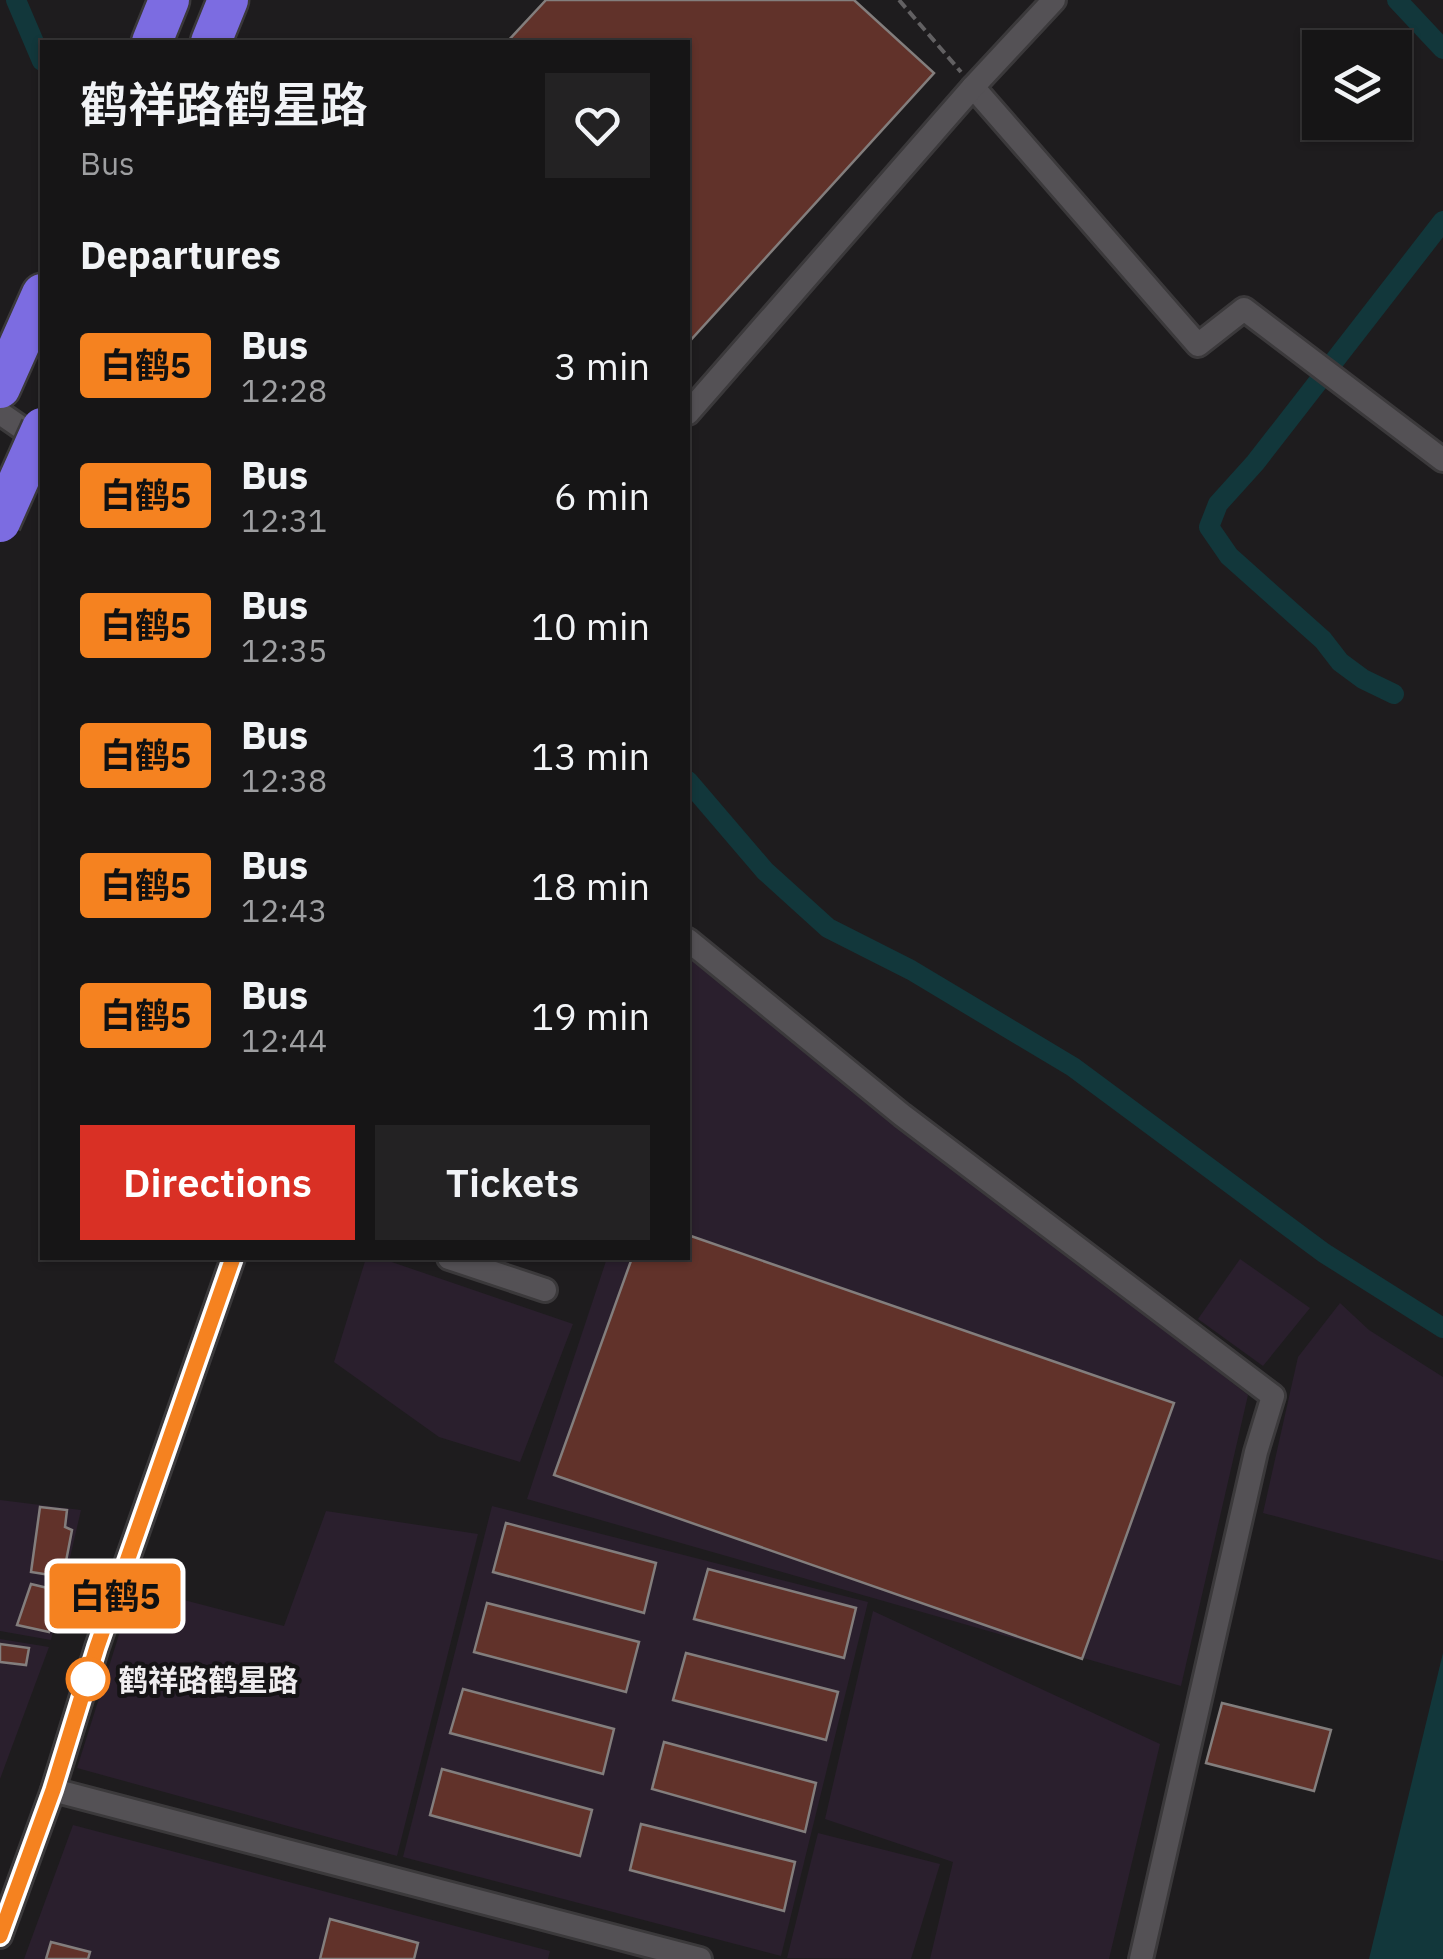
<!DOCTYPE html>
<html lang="en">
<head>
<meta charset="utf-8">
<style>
  body { margin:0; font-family:"IBM Plex Sans","Noto Sans SC",sans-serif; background:#232223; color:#f1f3f6; height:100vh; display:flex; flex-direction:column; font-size:38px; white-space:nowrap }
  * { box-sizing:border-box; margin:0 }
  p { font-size:32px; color:#9e9fa1 }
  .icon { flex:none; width:55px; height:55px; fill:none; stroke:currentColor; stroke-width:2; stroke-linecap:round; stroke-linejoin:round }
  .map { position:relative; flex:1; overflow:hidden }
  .drawer { position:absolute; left:40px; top:40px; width:650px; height:1220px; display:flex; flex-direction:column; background:#161516; border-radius:0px; box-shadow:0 2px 8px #0004,0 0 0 2px #353435 }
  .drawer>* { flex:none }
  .badge { padding:0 20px; border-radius:8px; font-size:35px; line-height:65px }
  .fabs { position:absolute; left:1302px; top:30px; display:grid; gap:20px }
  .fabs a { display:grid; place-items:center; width:110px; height:110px; border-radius:0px; background:#161516; box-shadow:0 2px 8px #0004,0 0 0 2px #353435; font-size:50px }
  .map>.badge { position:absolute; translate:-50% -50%; box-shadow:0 0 0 5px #fff }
  h2 { padding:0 40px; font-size:38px; line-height:90px }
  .round { display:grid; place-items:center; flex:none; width:105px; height:105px; border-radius:0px; background:#232223 }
  .headline { display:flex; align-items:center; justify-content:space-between; height:170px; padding:0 40px }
  h1 { font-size:48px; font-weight:600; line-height:75px }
  .button { display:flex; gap:20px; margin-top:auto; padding:20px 40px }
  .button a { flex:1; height:115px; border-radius:0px; background:#d93025; color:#fff; font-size:40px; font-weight:600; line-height:115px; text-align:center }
  .button a+a { background:#232223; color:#f1f3f6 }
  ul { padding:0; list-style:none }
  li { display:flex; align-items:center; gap:30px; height:130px; padding:0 40px }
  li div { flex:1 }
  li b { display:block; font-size:38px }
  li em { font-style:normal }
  li .badge { min-width:110px; font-weight:700; text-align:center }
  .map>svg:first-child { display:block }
  .industrial { fill:#2a1f2d }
  .water { fill:#12373b }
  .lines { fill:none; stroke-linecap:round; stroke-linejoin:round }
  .canal { stroke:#12373b; stroke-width:20 }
  .building { fill:#61322a; stroke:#837e7d; stroke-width:2.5 }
  .minor-casing { stroke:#3b393b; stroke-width:28 }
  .motorway-casing { stroke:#3b393b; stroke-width:45 }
  .path { stroke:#626062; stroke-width:4; stroke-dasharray:10 5; stroke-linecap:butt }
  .minor { stroke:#545155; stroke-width:22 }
  .motorway { stroke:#7c6ce1; stroke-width:40 }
  .motorway-bridge-casing { stroke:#3b393b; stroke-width:45; stroke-linecap:butt }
  .motorway-bridge { stroke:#7c6ce1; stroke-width:40 }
  .line-casing { stroke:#fff; stroke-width:22 }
  .line { stroke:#f58220; stroke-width:15 }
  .stop-dot { fill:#fff; stroke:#f58220; stroke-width:5 }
  .labels { text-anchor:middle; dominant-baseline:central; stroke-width:8; stroke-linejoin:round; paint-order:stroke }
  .stop-label { font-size:30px; font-weight:bold; fill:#efedef; stroke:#151315; text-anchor:start }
</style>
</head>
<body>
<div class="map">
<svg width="1443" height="1959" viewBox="0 0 1443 1959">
  <rect width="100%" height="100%" fill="#1e1c1e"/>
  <!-- industrial -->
  <g class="industrial">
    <path d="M 688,956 L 1248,1395 L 1181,1686 L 527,1499 L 607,1258 L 688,1258 Z"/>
    <path d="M 366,1258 L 380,1258 L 573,1324 L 520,1462 L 439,1437 L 334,1362 Z"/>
    <path d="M 1240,1259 L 1310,1308 L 1263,1366 L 1198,1319 Z"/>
    <path d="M 1340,1303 L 1369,1330 L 1443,1377 L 1443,1561 L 1263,1513 L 1298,1357 Z"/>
    <path d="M 0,1500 L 81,1510 L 51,1640 L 0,1631 Z"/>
    <path d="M 492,1506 L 868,1602 L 781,1956 L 403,1857 Z"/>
    <path d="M 326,1511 L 478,1534 L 397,1856 L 77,1768 L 134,1587 L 284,1626 Z"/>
    <path d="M 873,1611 L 1160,1744 L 1109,1959 L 930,1959 L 953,1862 L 825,1819 Z"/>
    <path d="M 0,1639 L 49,1647 L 0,1779 Z"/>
    <path d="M 73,1825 L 550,1951 L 548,1959 L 24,1959 Z"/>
    <path d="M 818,1833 L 940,1864 L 911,1959 L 787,1958 Z"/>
  </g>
  <!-- water -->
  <path class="water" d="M 1443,1653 L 1443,1959 L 1369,1959 Z"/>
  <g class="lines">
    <!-- canal -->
    <g class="canal">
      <path d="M 16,0 L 42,61"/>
      <path d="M 1397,0 L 1443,49"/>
      <path d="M 1394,694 L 1363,679 L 1340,662 L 1323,640 L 1229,556 L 1209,527 L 1218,504 L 1255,463 L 1443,221"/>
      <path d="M 688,781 L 765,871 L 828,928 L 911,970 L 1073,1067 L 1324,1253 L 1443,1328"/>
    </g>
  </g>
  <!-- building -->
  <g class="building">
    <path d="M 546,0 L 854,0 L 934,73 L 688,343 L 688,42 L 507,42 Z"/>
    <path d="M 688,1235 L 1174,1403 L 1082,1659 L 554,1475 L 632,1258 L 688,1258 Z"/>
    <path d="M 40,1507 L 67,1510 L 65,1527 L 72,1530 L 63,1577 L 31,1572 Z"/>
    <path d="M 506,1523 L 656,1563 L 644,1613 L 493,1572 Z"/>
    <path d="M 708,1569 L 856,1608 L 844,1658 L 694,1619 Z"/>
    <path d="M 31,1584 L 60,1591 L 49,1632 L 17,1625 Z"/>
    <path d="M 487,1603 L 639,1642 L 626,1692 L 474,1652 Z"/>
    <path d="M 0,1644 L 29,1648 L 26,1665 L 0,1662 Z"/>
    <path d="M 686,1653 L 838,1692 L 826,1740 L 673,1700 Z"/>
    <path d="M 463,1689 L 614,1729 L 603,1774 L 450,1733 Z"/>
    <path d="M 1222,1703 L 1331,1730 L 1314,1791 L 1206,1763 Z"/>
    <path d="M 664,1742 L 816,1783 L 805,1832 L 652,1789 Z"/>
    <path d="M 442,1769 L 592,1810 L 580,1856 L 430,1815 Z"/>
    <path d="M 641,1824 L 795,1862 L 784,1911 L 630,1870 Z"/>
    <path d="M 330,1919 L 418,1943 L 414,1959 L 320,1959 Z"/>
    <path d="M 51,1942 L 90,1952 L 88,1959 L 46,1959 Z"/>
  </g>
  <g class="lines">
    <!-- minor casing -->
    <g class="minor-casing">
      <g id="minor">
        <path d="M 973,87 L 1198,345 L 1244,309 L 1443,460"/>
        <path d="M 0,413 L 42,442"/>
        <path d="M 688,413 L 973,87 L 1054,0"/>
        <path d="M 688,940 L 902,1115 L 1273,1396 L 1256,1452 L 1141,1959"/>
        <path d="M 449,1258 L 545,1290"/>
        <path d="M 53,1790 L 700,1959"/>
        <path d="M 0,1936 L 53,1790 L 97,1647 L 233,1258"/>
      </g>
    </g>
    <!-- motorway casing -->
    <g class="motorway-casing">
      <g id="motorway">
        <path d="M 152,42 L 169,0"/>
        <path d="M 211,42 L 228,0"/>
        <path d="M 0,388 L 42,294"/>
      </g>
    </g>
    <!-- path -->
    <path class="path" d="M 899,0 L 961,72"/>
    <!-- minor -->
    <use href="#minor" class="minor"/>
    <!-- motorway -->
    <use href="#motorway" class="motorway"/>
    <!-- motorway-bridge casing -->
    <g class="motorway-bridge-casing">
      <path id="motorway-bridge" d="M 0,522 L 42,428"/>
    </g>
    <!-- motorway-bridge -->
    <use href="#motorway-bridge" class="motorway-bridge"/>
  </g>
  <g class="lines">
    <!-- line casing -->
    <g class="line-casing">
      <path id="line" d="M 0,1936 L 53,1790 L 97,1647 L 233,1258"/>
    </g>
    <!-- line -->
    <use href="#line" class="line"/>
  </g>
  <!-- markers -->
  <circle class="stop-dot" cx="88" cy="1679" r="20"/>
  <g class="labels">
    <!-- stop labels -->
    <g class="stop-label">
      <text x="118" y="1679">鹤祥路鹤星路</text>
    </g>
  </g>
</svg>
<div class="fabs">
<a><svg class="icon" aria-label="layers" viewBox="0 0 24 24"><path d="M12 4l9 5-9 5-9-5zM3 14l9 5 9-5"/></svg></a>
</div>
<b class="badge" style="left:115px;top:1596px;background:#f58220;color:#111">白鹤5</b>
<section class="drawer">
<div class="headline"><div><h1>鹤祥路鹤星路</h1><p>Bus</p></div><a class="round"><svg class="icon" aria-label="heart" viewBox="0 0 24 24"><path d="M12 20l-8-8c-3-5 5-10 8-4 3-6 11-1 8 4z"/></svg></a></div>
<h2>Departures</h2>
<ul>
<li><span class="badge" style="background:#f58220;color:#111">白鹤5</span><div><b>Bus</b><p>12:28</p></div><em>3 min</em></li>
<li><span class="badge" style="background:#f58220;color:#111">白鹤5</span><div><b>Bus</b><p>12:31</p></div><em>6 min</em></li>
<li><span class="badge" style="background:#f58220;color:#111">白鹤5</span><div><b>Bus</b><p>12:35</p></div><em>10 min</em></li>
<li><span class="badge" style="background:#f58220;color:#111">白鹤5</span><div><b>Bus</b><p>12:38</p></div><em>13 min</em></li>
<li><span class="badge" style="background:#f58220;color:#111">白鹤5</span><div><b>Bus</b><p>12:43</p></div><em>18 min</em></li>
<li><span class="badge" style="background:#f58220;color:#111">白鹤5</span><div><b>Bus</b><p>12:44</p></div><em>19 min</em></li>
</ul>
<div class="button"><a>Directions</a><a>Tickets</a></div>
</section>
</div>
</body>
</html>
